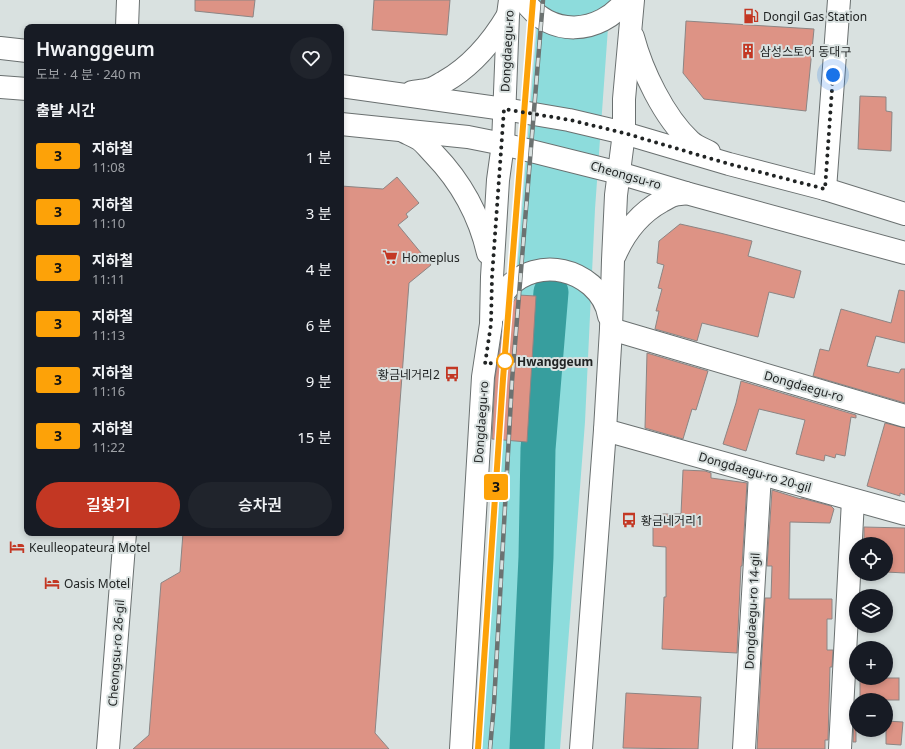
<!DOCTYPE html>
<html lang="ko">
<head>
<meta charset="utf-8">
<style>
  body { margin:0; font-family:"Noto Sans","Noto Sans KR",sans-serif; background:#20242c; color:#f1f3f6; height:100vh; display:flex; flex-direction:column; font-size:15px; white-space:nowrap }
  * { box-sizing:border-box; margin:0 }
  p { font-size:13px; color:#9ea1a6 }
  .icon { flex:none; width:22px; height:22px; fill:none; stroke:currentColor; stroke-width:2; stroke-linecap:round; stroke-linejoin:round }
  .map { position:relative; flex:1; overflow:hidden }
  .panel { position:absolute; left:24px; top:24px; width:320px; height:512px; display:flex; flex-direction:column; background:#171b24; border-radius:8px; box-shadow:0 2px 6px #0003 }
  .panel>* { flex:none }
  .badge { padding:0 8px; border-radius:3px; font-size:14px; line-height:26px }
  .fabs { position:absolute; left:849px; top:537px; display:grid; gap:8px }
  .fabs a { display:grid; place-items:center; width:44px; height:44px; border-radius:50%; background:#171b24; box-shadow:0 2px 6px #0003; font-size:20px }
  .you { position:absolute; width:20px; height:20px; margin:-10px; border:3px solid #fff; border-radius:50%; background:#1a73e8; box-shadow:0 0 0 6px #1a73e833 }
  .map>.badge { position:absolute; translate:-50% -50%; box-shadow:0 0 0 2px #fff }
  h2 { padding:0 12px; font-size:15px; line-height:36px }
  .round { display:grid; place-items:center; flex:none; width:42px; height:42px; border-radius:21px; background:#20242c }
  .overview { display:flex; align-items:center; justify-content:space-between; height:68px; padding:0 12px }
  h1 { font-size:19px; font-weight:600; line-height:30px }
  .primary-button { display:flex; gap:8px; margin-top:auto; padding:8px 12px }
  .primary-button a { flex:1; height:46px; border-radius:24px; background:#c33723; color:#fff; font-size:16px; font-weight:600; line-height:46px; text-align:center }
  .primary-button a+a { background:#20242c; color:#f1f3f6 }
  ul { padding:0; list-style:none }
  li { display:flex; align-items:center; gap:12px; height:56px; padding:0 12px }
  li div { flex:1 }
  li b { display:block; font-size:15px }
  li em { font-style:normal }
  li .badge { min-width:44px; font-weight:700; text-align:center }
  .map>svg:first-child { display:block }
  .green { fill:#8ddcdc }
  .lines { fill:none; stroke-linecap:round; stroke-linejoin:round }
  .river { stroke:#379e9e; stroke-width:35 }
  .building { fill:#dd9385; stroke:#8c8584 }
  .minor-casing { stroke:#6a7070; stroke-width:24 }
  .major-casing { stroke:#6a7070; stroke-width:24 }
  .minor { stroke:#fff; stroke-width:22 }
  .major { stroke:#fff; stroke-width:22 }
  .rail-casing { stroke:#6c7271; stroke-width:4.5 }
  .rail { stroke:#d9e1e0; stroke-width:3; stroke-dasharray:9; stroke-linecap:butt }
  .line-casing { stroke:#fff; stroke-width:9 }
  .line { stroke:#fda208; stroke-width:6 }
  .walk { stroke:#212424; stroke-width:4; stroke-dasharray:0 7.2 }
  .stop-dot { fill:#fff; stroke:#fda208; stroke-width:2 }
  .labels { text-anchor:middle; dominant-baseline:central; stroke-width:4; stroke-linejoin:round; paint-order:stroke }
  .poi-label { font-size:12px; fill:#212424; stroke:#d9e1e0; text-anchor:start }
  .street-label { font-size:12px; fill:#212424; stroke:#d9e1e0 }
  .stop-label { font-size:12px; font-weight:bold; fill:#212424; stroke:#d9e1e0; text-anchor:start }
</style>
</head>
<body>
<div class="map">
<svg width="905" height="749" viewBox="0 0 905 749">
  <rect width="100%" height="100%" fill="#d9e1e0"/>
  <!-- green -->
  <path class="green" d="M 539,0 L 610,0 L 595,209 L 585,422 L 560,749 L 478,749 Z"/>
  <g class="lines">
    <!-- river -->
    <path class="river" d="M 527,749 L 536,557 L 538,449 L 551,292"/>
  </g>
  <!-- building -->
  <g class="building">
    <path d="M 195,0 L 255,0 L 253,17 L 195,11 Z"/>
    <path d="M 374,0 L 450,0 L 447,35 L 372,30 Z"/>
    <path d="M 686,21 L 814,29 L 806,111 L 704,99 L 683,73 Z"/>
    <path d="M 860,96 L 886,97 L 886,111 L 892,112 L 891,151 L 858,149 Z"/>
    <path d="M 397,177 L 419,203 L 406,214 L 408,217 L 398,225 L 431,265 L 409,283 L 375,733 L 389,749 L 133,749 L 149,735 L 161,583 L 180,572 L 183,533 L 341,533 L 341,186 L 383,189 Z"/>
    <path d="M 680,224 L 720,233 L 752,241 L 748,256 L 801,271 L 794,298 L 769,292 L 758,337 L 702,323 L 697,341 L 655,329 L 659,311 L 656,311 L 662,289 L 658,288 L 664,265 L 657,263 L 659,241 Z"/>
    <path d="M 899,290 L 905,291 L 905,343 L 876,336 L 867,366 L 899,373 L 901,369 L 905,369 L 905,403 L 813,376 L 820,349 L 829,351 L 841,309 L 891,323 Z"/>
    <path d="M 518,295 L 536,296 L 527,442 L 492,439 L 495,378 L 504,321 L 511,305 Z"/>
    <path d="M 647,353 L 708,371 L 696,410 L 692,409 L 683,439 L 645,428 Z"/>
    <path d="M 741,381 L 856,415 L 856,418 L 851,417 L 845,456 L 836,454 L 835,458 L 825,455 L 824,461 L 796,454 L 805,420 L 759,409 L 746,451 L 723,444 L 736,403 Z"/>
    <path d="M 885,423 L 905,428 L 905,495 L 900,493 L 900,496 L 867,486 Z"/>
    <path d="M 683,470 L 705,471 L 711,473 L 711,478 L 747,483 L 742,566 L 741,566 L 737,653 L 662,649 L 664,597 L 666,597 L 666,547 L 653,546 L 653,514 L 681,514 Z"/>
    <path d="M 772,490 L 801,499 L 801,498 L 831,506 L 834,509 L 830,523 L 790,522 L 789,599 L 832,599 L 832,619 L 827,619 L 827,650 L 833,650 L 832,667 L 830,667 L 828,740 L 825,740 L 825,749 L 757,749 L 765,598 L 771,598 L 772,566 L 767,566 Z"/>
    <path d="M 864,527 L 905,528 L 905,573 L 886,572 L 886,544 L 864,544 Z"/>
    <rect x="860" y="678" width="39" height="22"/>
    <path d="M 626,693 L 701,697 L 698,749 L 623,748 Z"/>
    <path d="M 854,718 L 856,719 L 856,742 L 853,742 Z"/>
    <path d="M 886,721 L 903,722 L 901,745 L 886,744 Z"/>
  </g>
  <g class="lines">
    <!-- minor casing -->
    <g class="minor-casing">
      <g id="minor">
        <path d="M 127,27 L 128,0"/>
        <path d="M 825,189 L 839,0"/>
        <path d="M 611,329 L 905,416"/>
        <path d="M 605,430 L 905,514"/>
        <path d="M 108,749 L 125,533"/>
        <path d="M 744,749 L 760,474"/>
        <path d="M 840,749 L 853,500"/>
      </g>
    </g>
    <!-- major casing -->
    <g class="major-casing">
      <g id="major">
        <path d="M 524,0 C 549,38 600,35 626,0"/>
        <path d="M 633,37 C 642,71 664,117 690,141 C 695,146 703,149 709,152"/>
        <path d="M 0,48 L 27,51"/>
        <path d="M 341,86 L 504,109 L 569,120 L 624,133 L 729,164 L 825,189 L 905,214"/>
        <path d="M 0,87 L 27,89"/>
        <path d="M 412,92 C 418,91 424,91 430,89 C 435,88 440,84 444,82 C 472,66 492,42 508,15"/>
        <path d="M 341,124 L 468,137 L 503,144 L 619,173 L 686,193 L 905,253"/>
        <path d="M 405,132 C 409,134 414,136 419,139 C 424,142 429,149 434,154 C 461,182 479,214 488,253"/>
        <path d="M 615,255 C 625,232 640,213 662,201 C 666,199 670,196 674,195 C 677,194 682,194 686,193"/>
        <path d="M 494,314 C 505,269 557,256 591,285 C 600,293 607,304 609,316"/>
        <path d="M 461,749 L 483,377 L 491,324 L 492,277 L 498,180 L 503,144 L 508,15 L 510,0"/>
        <path d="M 581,749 L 605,430 L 611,329 L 613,260 L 616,195 L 624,133 L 624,99 L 633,0"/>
      </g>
    </g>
    <!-- minor -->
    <use href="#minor" class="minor"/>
    <!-- major -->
    <use href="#major" class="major"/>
    <!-- rail casing -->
    <g class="rail-casing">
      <g id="rail">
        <path d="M 478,749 L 503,379 L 533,0"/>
        <path d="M 490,749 L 494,704 L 512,381 L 543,0"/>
      </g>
    </g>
    <!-- rail -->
    <use href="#rail" class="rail"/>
  </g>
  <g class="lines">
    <!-- line casing -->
    <g class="line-casing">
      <path id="line" d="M 478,749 L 503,379 L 533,0"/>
    </g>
    <!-- line -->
    <use href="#line" class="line"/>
    <!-- walk -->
    <path class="walk" d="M 505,361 L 485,364 L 491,324 L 492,277 L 504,109 L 570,120 L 624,133 L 729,164 L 825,189 L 833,75"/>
  </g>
  <!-- icons -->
  <defs>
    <g id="fuel-bare" transform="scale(1.2)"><path d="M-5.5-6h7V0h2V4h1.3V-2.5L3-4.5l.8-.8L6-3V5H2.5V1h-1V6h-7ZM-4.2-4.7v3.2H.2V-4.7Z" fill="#c33723" stroke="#d9e1e0" stroke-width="2.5" paint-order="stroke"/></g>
    <g id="building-bare" transform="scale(1.2)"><path d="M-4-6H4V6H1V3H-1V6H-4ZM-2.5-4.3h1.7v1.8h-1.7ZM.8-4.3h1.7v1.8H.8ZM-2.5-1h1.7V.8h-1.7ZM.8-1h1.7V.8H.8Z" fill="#c33723" stroke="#d9e1e0" stroke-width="2.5" paint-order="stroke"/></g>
    <g id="supermarket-bare" transform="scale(1.2)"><path d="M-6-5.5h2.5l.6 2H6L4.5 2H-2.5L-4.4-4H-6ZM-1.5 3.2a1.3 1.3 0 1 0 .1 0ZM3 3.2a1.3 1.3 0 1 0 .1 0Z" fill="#c33723" stroke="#d9e1e0" stroke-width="2.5" paint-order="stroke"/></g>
    <g id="bus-bare" transform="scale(1.2)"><path d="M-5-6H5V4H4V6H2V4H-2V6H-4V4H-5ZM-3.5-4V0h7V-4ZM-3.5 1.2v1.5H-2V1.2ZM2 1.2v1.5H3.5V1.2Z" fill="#c33723" stroke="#d9e1e0" stroke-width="2.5" paint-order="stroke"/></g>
    <g id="hotel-bare" transform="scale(1.2)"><path d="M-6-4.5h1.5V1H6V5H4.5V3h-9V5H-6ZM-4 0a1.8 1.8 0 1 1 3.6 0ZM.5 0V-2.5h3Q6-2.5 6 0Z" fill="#c33723" stroke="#d9e1e0" stroke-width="2.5" paint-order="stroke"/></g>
  </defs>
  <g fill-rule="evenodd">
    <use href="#fuel-bare" x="751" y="16"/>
    <use href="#building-bare" x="748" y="51"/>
    <use href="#supermarket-bare" x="390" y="257"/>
    <use href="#bus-bare" x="452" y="374"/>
    <use href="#bus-bare" x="629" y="520"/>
    <use href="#hotel-bare" x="17" y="547"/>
    <use href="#hotel-bare" x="52" y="583"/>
  </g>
  <!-- markers -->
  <circle class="stop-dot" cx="505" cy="361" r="8"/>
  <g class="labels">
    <!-- poi labels -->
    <g class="poi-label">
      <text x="763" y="16">Dongil Gas Station</text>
      <text x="760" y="51">삼성스토어 동대구</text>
      <text x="402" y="257">Homeplus</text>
      <text x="440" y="374" text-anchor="end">황금네거리2</text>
      <text x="641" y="520">황금네거리1</text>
      <text x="29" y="547">Keulleopateura Motel</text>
      <text x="64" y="583">Oasis Motel</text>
    </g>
    <!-- street labels -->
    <g class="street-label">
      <text transform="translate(507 51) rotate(-87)">Dongdaegu-ro</text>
      <text transform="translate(626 175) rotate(16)">Cheongsu-ro</text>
      <text transform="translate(804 386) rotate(16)">Dongdaegu-ro</text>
      <text transform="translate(481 422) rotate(-86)">Dongdaegu-ro</text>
      <text transform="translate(755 472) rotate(16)">Dongdaegu-ro 20-gil</text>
      <text transform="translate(752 611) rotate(-87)">Dongdaegu-ro 14-gil</text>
      <text transform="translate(116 653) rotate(-86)">Cheongsu-ro 26-gil</text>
    </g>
    <!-- stop labels -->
    <g class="stop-label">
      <text x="517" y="361">Hwanggeum</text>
    </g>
  </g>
</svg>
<div class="fabs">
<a><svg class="icon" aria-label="locate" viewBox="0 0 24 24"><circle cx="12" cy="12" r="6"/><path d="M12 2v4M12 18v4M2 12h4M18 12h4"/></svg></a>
<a><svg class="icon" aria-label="layers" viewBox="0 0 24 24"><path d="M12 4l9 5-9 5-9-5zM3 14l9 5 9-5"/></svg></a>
<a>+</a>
<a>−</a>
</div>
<div class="you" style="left:833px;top:75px"></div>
<b class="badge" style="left:496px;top:487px;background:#fda208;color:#111">3</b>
<section class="panel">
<div class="overview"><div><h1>Hwanggeum</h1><p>도보 · 4 분 · 240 m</p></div><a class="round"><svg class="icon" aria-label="heart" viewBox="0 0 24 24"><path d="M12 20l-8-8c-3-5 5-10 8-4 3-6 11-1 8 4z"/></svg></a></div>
<h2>출발 시간</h2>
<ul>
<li><span class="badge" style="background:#fda208;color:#111">3</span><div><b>지하철</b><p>11:08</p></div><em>1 분</em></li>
<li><span class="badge" style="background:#fda208;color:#111">3</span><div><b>지하철</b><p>11:10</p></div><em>3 분</em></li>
<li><span class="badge" style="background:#fda208;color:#111">3</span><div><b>지하철</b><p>11:11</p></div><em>4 분</em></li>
<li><span class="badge" style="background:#fda208;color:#111">3</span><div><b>지하철</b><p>11:13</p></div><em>6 분</em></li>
<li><span class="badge" style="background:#fda208;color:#111">3</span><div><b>지하철</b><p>11:16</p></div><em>9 분</em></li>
<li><span class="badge" style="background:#fda208;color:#111">3</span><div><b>지하철</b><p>11:22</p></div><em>15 분</em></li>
</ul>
<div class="primary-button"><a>길찾기</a><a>승차권</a></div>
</section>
</div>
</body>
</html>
